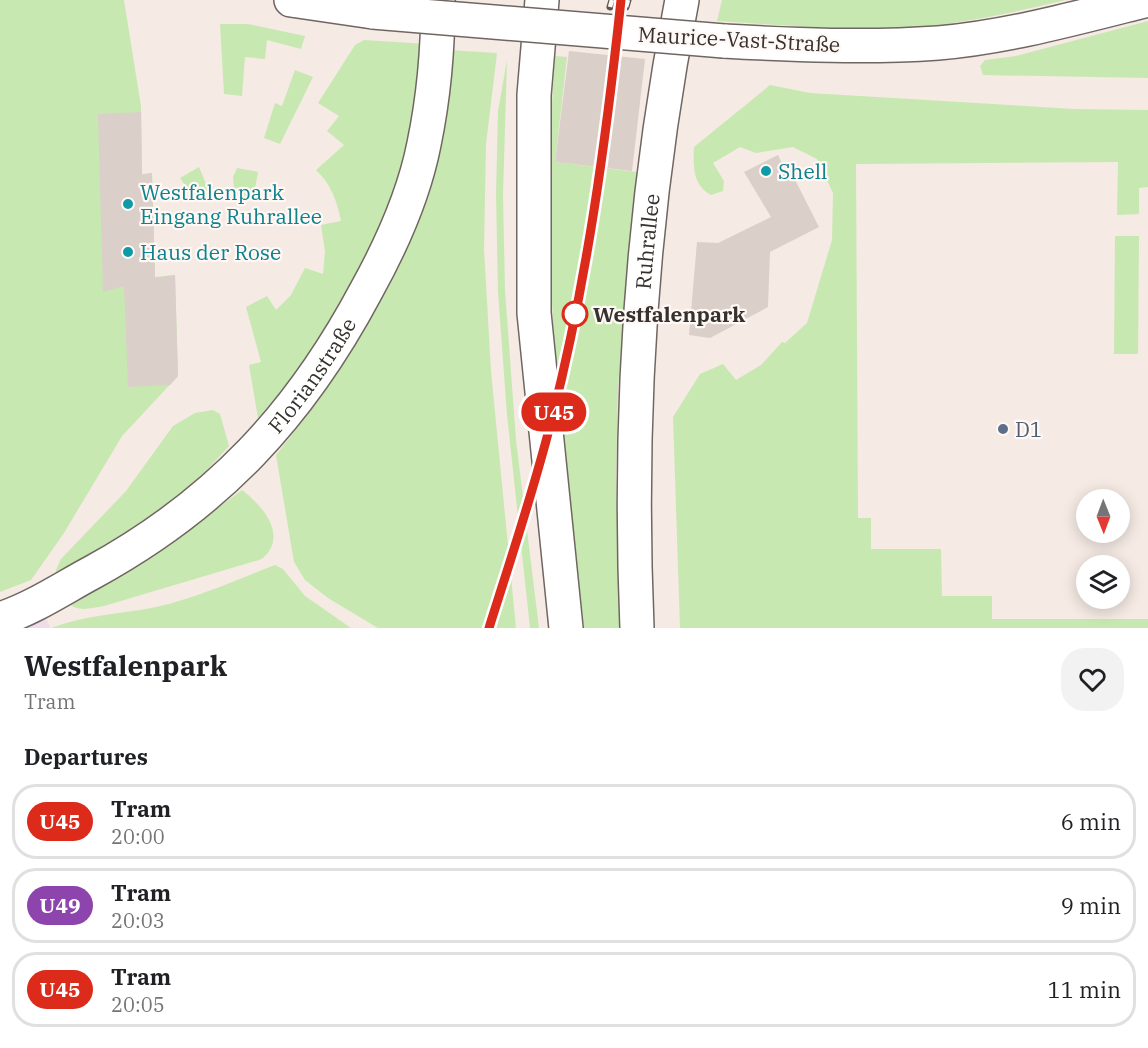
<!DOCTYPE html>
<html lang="en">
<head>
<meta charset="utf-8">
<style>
  body { margin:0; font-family:"IBM Plex Serif",serif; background:#f2f2f2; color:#202124; height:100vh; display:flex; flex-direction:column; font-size:22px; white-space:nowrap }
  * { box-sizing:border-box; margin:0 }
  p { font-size:20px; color:#757577 }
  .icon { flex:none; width:33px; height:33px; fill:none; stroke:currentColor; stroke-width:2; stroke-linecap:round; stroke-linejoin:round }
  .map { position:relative; height:628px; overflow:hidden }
  .sheet { display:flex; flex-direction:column; background:#fff; flex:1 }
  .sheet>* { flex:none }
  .badge { padding:0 12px; border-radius:20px; font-size:21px; line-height:39px }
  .needle { width:39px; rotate:179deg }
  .controls { position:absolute; left:1076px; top:489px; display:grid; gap:12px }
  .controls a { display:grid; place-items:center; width:54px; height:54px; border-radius:50%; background:#fff; box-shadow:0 3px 15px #0003; font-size:30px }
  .map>.badge { position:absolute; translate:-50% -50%; box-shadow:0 0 0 3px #fff }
  h2 { padding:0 24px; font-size:22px; line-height:54px }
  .round { display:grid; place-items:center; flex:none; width:63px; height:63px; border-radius:24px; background:#f2f2f2 }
  .head { display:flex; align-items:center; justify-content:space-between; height:102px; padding:0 24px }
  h1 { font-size:28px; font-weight:700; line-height:45px }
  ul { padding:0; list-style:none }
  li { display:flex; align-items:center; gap:18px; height:75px; margin:0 12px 9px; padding:0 12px; border:3px solid #e0e0e0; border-radius:24px }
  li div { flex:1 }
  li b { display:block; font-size:22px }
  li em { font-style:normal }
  li .badge { min-width:66px; font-weight:700; text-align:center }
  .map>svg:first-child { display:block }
  .commercial { fill:#f0dbea }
  .green { fill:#c8e8b1 }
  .building { fill:#dacfc9 }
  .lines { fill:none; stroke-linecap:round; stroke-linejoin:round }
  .minor-casing { stroke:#706661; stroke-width:36 }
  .major-casing { stroke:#706661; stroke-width:36 }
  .highway-casing { stroke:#706661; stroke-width:36 }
  .minor { stroke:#fff; stroke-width:33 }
  .major { stroke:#fff; stroke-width:33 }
  .highway { stroke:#fff; stroke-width:33 }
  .rail-casing { stroke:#5a5552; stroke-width:7 }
  .rail { stroke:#fff8f5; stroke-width:4.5; stroke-dasharray:14; stroke-linecap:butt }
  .major-bridge-casing { stroke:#706661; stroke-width:36; stroke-linecap:butt }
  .major-bridge { stroke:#fff; stroke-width:33 }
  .line-casing { stroke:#fff; stroke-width:14 }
  .line { stroke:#dc2a1b; stroke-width:9 }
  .culture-dot { fill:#0f9aa8; stroke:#fff8f5; stroke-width:2 }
  .stop-dot { fill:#fff; stroke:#dc2a1b; stroke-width:3 }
  .service-dot { fill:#5c6f8a; stroke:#fff8f5; stroke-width:2 }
  .labels { text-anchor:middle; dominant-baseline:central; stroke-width:4.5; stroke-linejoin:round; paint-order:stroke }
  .street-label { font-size:21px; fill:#35312f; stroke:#fff8f5 }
  .culture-label { font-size:21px; fill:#0d838f; stroke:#fff8f5; text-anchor:start }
  .stop-label { font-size:21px; font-weight:bold; fill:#35312f; stroke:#fff8f5; text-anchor:start }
  .service-label { font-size:21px; fill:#4e5e75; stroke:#fff8f5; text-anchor:start }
</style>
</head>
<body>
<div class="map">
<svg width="1148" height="628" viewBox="0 0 1148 628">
  <rect width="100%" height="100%" fill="#f5eae4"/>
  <!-- commercial -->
  <path class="commercial" d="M 43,610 L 50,628 L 2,628 Z"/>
  <!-- green -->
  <g class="green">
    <path d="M 0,0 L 124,0 L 141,106 L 142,174 L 152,173 L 155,277 L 175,275 L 178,376 L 122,436 L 64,533 L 31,580 L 0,592 Z"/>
    <path d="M 722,0 L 1066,0 C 998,16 929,31 858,29 C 811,28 764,24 717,21 Z"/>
    <path d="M 1148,21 L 1148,78 L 983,75 L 980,66 L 985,60 L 1016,56 Z"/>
    <path d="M 220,24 L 248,24 L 305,36 L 301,49 L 267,40 L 265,59 L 245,57 L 242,96 L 224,94 Z"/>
    <path d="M 364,40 L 427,44 L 418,103 L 400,176 L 380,233 L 321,344 L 258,418 L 249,365 L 261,362 L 246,307 L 267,296 L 276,310 L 291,295 L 305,268 L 323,274 L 325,252 L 321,225 L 341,221 C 337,201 331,184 316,170 L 344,145 L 327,131 L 339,116 L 318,103 L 355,45 Z"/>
    <path d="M 448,50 L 497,53 L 486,144 L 484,249 L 491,371 L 516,628 L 378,628 L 328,598 L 305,580 L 294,562 L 276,455 L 302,422 L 344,357 Z"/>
    <path d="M 555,56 L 567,57 L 555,162 L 637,172 L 618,387 L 616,475 L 620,628 L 584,628 C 558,436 540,250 555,56 Z"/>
    <path d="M 507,60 L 503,195 L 505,290 L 516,440 L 539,628 L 530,628 L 507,415 L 498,292 L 496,194 L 498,111 Z"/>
    <path d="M 295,70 L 313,77 L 280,144 L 264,138 L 275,103 L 282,106 Z"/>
    <path d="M 770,85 L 810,93 L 1074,109 L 1148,110 L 1148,187 L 1139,188 L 1139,214 L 1117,215 L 1118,162 L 856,164 L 858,518 L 871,518 L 871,549 L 941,549 L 942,596 L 992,596 L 992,619 L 1148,619 L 1148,628 L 680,628 L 673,417 L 700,374 L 723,364 L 736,380 L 761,365 L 782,342 L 785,343 L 807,323 L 832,240 L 833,193 L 817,159 L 793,147 L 756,153 L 740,147 L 713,163 L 724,181 L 723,191 L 711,195 C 693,185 693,167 694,147 Z"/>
    <path d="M 199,167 L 211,196 L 197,202 L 180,178 Z"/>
    <path d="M 237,168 L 258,172 L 254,194 L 248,200 L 235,196 L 233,177 Z"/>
    <path d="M 1115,236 L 1139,236 L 1138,354 L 1114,354 Z"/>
    <path d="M 213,410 L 220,414 L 229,446 L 183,496 L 138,529 L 56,578 L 56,570 L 61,559 L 126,491 L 173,426 L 195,413 Z"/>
    <path d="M 242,490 C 263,506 289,536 262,559 L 104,606 C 92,608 76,613 68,602 L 179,537 Z"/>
    <path d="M 275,565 L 283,569 L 305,596 L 351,628 L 51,628 C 85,615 121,614 156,607 C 197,598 236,580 275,565 Z"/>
  </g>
  <!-- building -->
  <g class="building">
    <path d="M 569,51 L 645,59 L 632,171 L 555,162 Z"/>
    <path d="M 141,112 L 142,175 L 152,173 L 155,278 L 175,275 L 178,376 L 170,385 L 128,387 L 124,286 L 103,292 L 98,114 Z"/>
    <path d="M 778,155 L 786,171 L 790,170 L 819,227 L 770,252 L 768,307 L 710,338 L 689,335 L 697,242 L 718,243 L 771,217 L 744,172 Z"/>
  </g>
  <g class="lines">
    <!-- minor casing -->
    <g class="minor-casing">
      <g id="minor">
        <path id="s1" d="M 0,619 C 32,609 63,588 93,572 C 217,504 300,415 366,291 C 391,246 414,195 424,144 C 434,96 438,48 438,0"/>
      </g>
    </g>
    <!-- major casing -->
    <g class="major-casing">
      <g id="major">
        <path d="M 291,0 L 373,12"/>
        <path d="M 724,41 C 796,45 867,48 938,43 C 1009,37 1079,17 1148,0"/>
      </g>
    </g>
    <!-- highway casing -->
    <g class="highway-casing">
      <g id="highway">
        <path d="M 542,0 L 534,95 L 534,313 L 566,628"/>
        <path id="s2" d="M 637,628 C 628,417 641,208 682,0"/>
      </g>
    </g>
    <!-- minor -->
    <use href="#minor" class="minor"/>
    <!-- major -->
    <use href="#major" class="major"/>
    <!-- highway -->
    <use href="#highway" class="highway"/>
    <!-- rail casing -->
    <g class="rail-casing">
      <g id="rail">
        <path d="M 610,7 L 612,0"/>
        <path d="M 626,7 L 628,0"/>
      </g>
    </g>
    <!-- rail -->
    <use href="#rail" class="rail"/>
    <!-- major-bridge casing -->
    <g class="major-bridge-casing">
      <path id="major-bridge" d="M 373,12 L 724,41"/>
    </g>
    <!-- major-bridge -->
    <use href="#major-bridge" class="major-bridge"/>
  </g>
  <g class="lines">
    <!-- line casing -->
    <g class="line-casing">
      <path id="line" d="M 489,628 C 511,558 534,490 552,418 C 587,281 606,140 621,0"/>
    </g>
    <!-- line -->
    <use href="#line" class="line"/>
  </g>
  <!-- markers -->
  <g class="culture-dot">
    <circle cx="766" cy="171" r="6"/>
    <circle cx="128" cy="204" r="6"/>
    <circle cx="128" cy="252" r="6"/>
  </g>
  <circle class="stop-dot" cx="575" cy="314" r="12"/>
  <circle class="service-dot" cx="1003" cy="429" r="6"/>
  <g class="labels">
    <!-- street labels -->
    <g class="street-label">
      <text transform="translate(739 39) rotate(3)">Maurice-Vast-Straße</text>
      <text stroke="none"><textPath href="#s2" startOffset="387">Ruhrallee</textPath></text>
      <text stroke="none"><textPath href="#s1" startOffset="402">Florianstraße</textPath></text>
    </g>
    <!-- culture labels -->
    <g class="culture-label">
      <text x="778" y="171">Shell</text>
      <text x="140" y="192">Westfalenpark<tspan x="140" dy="24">Eingang Ruhrallee</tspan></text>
      <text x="140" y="252">Haus der Rose</text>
    </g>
    <!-- stop labels -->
    <g class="stop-label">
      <text x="593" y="314">Westfalenpark</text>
    </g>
    <!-- service labels -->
    <g class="service-label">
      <text x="1015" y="429">D1</text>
    </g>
  </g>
</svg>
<div class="controls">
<a><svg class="needle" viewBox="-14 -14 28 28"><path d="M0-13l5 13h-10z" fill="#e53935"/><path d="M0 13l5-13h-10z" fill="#757577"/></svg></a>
<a><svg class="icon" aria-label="layers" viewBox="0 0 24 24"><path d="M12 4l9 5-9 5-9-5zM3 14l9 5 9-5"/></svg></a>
</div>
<b class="badge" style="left:554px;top:412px;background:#dc2a1b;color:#fff">U45</b>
</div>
<section class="sheet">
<div class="head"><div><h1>Westfalenpark</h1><p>Tram</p></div><a class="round"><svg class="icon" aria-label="heart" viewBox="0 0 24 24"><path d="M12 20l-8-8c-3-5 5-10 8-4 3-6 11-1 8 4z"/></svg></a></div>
<h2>Departures</h2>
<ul>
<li><span class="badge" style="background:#dc2a1b;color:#fff">U45</span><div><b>Tram</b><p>20:00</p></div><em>6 min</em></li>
<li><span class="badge" style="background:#8e44ad;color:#fff">U49</span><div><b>Tram</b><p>20:03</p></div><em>9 min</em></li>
<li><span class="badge" style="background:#dc2a1b;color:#fff">U45</span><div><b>Tram</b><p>20:05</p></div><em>11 min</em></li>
</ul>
</section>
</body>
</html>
